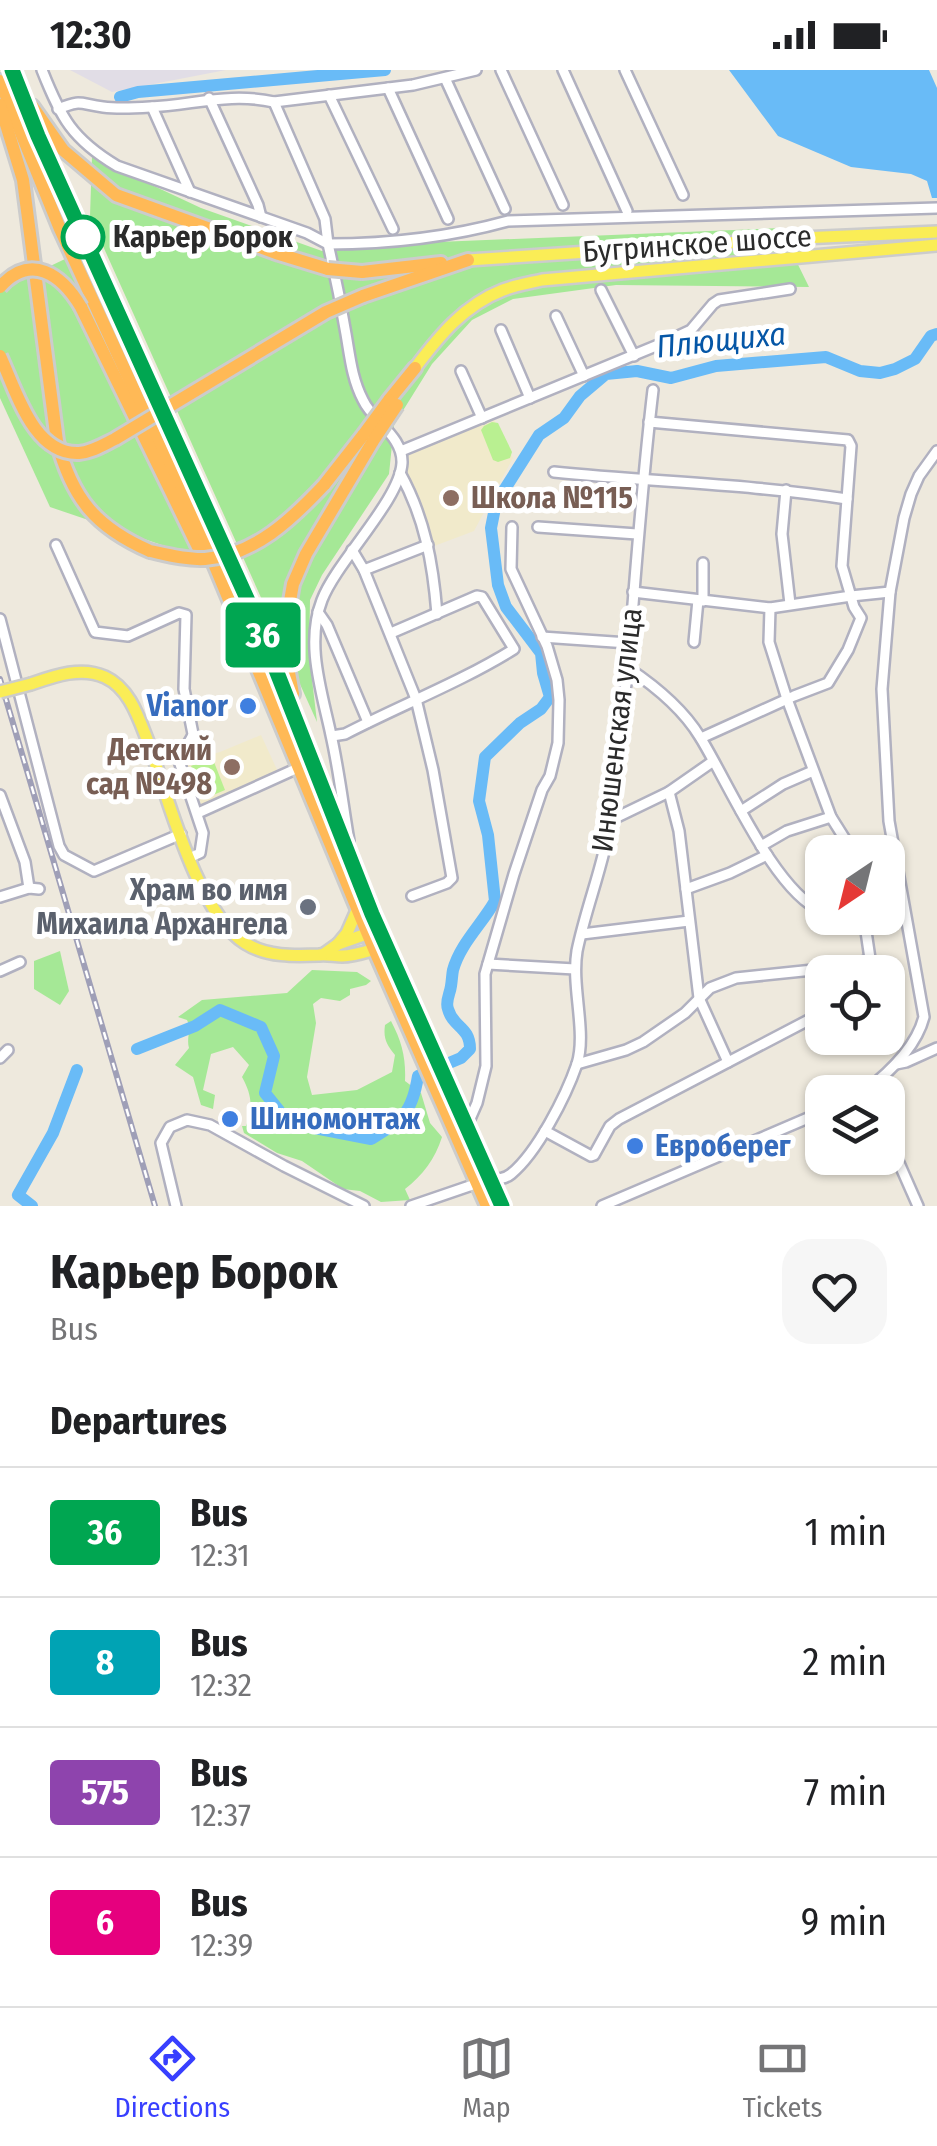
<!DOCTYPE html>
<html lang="en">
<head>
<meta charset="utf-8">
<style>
  body { margin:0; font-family:"Fira Sans Condensed",sans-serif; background:#f6f6f6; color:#202124; height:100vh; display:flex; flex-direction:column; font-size:38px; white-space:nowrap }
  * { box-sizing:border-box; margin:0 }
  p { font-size:32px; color:#757577 }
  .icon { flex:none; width:55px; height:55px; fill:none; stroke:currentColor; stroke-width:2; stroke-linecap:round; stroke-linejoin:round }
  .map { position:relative; height:1136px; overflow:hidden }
  .side { display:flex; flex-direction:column; background:#fff; flex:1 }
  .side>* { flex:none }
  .badge { padding:0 20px; border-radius:8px; font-size:35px; line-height:65px }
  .needle { width:65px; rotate:215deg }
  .controls { position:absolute; left:805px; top:765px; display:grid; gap:20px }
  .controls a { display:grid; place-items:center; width:100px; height:100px; border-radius:20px; background:#fff; box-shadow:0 2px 8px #0004; font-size:50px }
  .map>.badge { position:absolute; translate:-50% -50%; box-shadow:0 0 0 5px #fff }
  h2 { padding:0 50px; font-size:38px; line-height:90px }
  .round { display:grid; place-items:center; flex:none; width:105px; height:105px; border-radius:30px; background:#f6f6f6 }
  .head { display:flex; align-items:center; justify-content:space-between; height:170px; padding:0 50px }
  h1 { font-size:48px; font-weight:700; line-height:75px }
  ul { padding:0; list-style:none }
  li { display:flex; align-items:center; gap:30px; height:130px; padding:0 50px; border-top:2px solid #e0e0e0 }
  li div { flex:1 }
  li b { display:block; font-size:38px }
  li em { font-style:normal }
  li .badge { min-width:110px; font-weight:700; text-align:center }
  .status { display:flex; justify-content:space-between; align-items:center; height:70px; padding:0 50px; background:#fff; direction:ltr }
  .status svg { height:28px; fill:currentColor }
  .tab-bar { display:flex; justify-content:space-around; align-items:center; height:140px; border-top:2px solid #e0e0e0; background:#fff; font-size:28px; color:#757577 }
  .tab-bar a { display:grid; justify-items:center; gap:5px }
  .tab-bar .on { color:#383fff }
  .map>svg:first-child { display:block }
  .industrial { fill:#e1dde6 }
  .education { fill:#f1eacb }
  .green { fill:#a5e896 }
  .pitch { fill:#b9f091 }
  .water { fill:#69bbf7 }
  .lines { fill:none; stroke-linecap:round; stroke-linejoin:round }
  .river { stroke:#69bbf7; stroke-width:12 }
  .minor-casing { stroke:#b1b1c0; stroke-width:14 }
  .major-casing { stroke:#ccc; stroke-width:16 }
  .highway-casing { stroke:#ccc; stroke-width:18 }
  .minor { stroke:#fff; stroke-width:9 }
  .major { stroke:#faed56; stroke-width:11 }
  .highway { stroke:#ffb956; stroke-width:12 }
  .rail-casing { stroke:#9f9fb7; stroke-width:6 }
  .rail { stroke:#fff; stroke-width:2.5; stroke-dasharray:8; stroke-linecap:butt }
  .major-bridge-casing { stroke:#ccc; stroke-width:16; stroke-linecap:butt }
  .highway-bridge-casing { stroke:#ccc; stroke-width:18; stroke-linecap:butt }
  .major-bridge { stroke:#faed56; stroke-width:11 }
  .highway-bridge { stroke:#ffb956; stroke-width:12 }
  .line-casing { stroke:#fff; stroke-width:22 }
  .line { stroke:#00a651; stroke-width:15 }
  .stop-dot { fill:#fff; stroke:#00a651; stroke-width:5 }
  .education-dot { fill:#8d6e63; stroke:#fff; stroke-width:4 }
  .shop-dot { fill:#3f7fe0; stroke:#fff; stroke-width:4 }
  .worship-dot { fill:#6b7280; stroke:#fff; stroke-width:4 }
  .labels { text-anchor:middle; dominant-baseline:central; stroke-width:10; stroke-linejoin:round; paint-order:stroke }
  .stop-label { font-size:30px; font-weight:bold; fill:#2b2b2b; stroke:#fff; text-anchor:start }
  .street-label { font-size:30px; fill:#2b2b2b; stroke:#fff }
  .education-label { font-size:30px; font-weight:bold; fill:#785e54; stroke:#fff; text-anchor:start }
  .shop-label { font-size:30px; font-weight:bold; fill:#366cbe; stroke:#fff; text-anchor:start }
  .worship-label { font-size:30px; font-weight:bold; fill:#5b616d; stroke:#fff; text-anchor:end }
  .water-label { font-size:32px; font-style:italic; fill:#0556a6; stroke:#fff }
</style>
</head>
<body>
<div class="status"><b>12:30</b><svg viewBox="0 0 49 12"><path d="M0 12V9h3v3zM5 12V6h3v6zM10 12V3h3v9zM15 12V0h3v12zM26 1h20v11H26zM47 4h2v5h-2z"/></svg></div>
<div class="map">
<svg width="937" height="1136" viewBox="0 0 937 1136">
  <rect width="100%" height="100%" fill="#eee9dd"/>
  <!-- industrial -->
  <path class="industrial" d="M 70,0 L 226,0 L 112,22 Z"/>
  <!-- education -->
  <g class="education">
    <path d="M 490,341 L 513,388 L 474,461 L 429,478 L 400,395 L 404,386 Z"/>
    <path d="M 261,665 L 279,704 L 202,736 L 184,690 L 210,679 L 213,684 L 220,682 Z"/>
  </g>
  <!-- green -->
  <g class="green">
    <path d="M 92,87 L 201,138 L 322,181 L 438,172 L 780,158 L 809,217 L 616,215 L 513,229 L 472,250 L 432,294 L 394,355 L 389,404 L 322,505 L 310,530 L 309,584 L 317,652 L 98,165 L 100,163 L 97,158 L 95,158 L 90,146 Z"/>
    <path d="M 65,189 L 203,489 L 50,437 L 0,328 L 0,220 Z"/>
    <path d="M 60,881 L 69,921 L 60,935 L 34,919 L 34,891 Z"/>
    <path d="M 312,900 L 357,902 L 371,911 L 366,915 L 350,919 L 350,925 L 340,931 L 321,928 L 313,934 L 316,953 L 307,1007 L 312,1025 L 357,1020 L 392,1002 L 395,985 C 387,975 383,969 385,955 L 391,951 C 402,972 406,988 405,1011 L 421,1023 L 430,1053 L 442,1067 C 435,1089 423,1105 405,1119 L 410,1130 L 381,1132 L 360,1121 L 343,1119 L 302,1091 L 277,1083 L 244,1063 L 242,1056 L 246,1056 C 253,1037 252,1025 242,1007 L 249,995 L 233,977 L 211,984 L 203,1020 L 215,1025 L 213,1039 L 201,1035 L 193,1007 L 175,995 L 189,978 C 186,968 192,959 187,950 L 178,947 L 202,930 L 287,923 Z"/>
  </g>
  <!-- pitch -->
  <g class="pitch">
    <path d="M 492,352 L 498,353 L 512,382 L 510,388 L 498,392 L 493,390 L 481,360 L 484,356 Z"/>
    <path d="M 212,687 L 225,720 L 204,729 L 191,696 Z"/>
  </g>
  <!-- water -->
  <path class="water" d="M 729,0 L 929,0 L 937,18 L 937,128 L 932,128 L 927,111 L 911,104 L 851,97 L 778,66 Z"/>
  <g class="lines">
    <!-- river -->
    <g class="river">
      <path d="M 120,27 L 138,22 L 385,0"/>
      <path d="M 137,979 L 195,956 L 220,940 L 261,957 L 274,986 L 265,1023 L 289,1053 L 371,1069 C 402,1050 412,1044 418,1006 L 461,988 L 470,979 C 470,956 453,958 448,939 C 445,931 450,924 451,916 C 452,910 452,905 453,900 C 460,874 482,854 495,831 L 488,765 L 479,731 L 485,687 L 520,653 L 541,639 L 550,627 L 543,603 L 541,583 L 506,537 L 498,515 L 491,458 L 496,433 L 539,365 L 564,348 L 580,326 L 606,304 L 637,301 L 671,308 L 716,296 L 826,287 L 860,301 L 880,303 L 895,299 L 915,289 L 931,266 L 937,264"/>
      <path d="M 32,1136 L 18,1125 L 53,1063 L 77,1000"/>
    </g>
    <!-- minor casing -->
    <g class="minor-casing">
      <g id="minor">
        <path d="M 42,0 C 61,48 72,69 117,96 L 307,163 L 328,174 C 335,204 341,234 346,264 C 350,287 352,309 363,330 C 373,352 403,366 402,393 C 400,430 337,491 322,530 C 305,574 322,622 331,665 C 339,700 343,736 349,771"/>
        <path d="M 501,0 L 563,135"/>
        <path d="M 563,0 L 627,141"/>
        <path d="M 625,0 L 683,125"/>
        <path d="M 445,8 L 505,139"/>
        <path d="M 388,18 L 448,149"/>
        <path d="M 329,25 L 393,159"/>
        <path d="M 209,28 L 258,135 L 261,147"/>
        <path d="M 274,32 L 325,149 L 328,174 C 388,174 450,167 508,151 L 937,138"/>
        <path d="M 152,37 L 190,122"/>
        <path d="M 58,39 C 82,29 79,34 103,37 C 118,39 135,38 150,37 C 193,35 230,22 274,32 L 413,15 L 476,0"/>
        <path d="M 601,220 L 634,286"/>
        <path d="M 556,246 L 584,306"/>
        <path d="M 501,260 L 530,328"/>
        <path d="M 461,301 L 482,348"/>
        <path d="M 649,352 L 848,370 L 851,376 L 842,496 L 854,537 L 861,548 L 848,580 L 828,613 L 794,626 L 701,668"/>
        <path d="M 401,381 L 663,273 L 691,260 L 713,234 L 719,230 L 790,219"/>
        <path d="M 554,402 C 652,412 750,414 847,429"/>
        <path d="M 400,403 C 425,448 433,494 437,544"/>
        <path d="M 786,420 L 782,464 L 790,534"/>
        <path d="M 538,457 L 637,464"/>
        <path d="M 56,475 L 95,562 L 128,566 L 179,543 L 186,545 L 184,619 L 193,664 C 190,674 181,680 179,691 L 203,763 L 200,783 L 189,788"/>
        <path d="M 352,480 L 364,500 L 416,629 L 433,700 L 452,808 L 447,813 L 412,826"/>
        <path d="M 364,500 L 428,475"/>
        <path d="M 633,522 L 770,538 L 851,526 L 890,522"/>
        <path d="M 703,531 L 703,493"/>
        <path d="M 770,538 L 769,572 L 787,629 L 831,747 L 853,782"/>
        <path d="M 318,542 L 327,555 L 368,652"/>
        <path d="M 0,549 L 59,776 L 64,785 L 94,801 L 181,764"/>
        <path d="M 542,567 L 628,573"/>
        <path d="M 694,572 L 698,530"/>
        <path d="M 628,598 C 655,616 683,639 700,667 C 727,710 775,823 822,841"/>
        <path d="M 332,666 L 345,664 C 401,635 461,612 514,579 L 482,527 L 477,526 L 391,563"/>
        <path d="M 669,722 L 712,692"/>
        <path d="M 0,725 L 25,792 L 29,818"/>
        <path d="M 741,741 L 783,714 L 813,701"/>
        <path d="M 198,743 L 300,697"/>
        <path d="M 611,750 L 669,722 L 679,761 L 699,928 L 728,992"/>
        <path d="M 761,776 L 787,761 L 831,747"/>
        <path d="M 686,819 L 730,803 L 767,785"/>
        <path d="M 0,827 L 29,818 L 39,819"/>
        <path d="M 864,848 L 872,902"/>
        <path d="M 582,864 L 689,851"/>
        <path d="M 488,894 L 575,899"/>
        <path d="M 0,901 L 20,892"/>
        <path d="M 0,988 L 8,980"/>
        <path d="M 577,994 L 626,980 L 643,972 L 685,943 L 710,918 L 736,908 L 842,897 L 869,890"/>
        <path d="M 896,994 L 906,992 L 937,978"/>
        <path d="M 864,1022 C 889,1003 916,978 924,947 L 889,751 L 882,619 L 890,522 L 904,448 L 911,424 L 919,406 L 937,381"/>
        <path d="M 466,1058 L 477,1033 L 486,996 L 485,904 L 514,804 L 542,720 L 550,706 L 558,673 L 559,630 L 557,610 L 547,576 L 511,499 L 512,457"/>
        <path d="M 545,1061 L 591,1086 L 594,1085 L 610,1056 L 619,1049 L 822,943"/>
        <path d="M 888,1068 L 918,1136"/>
        <path d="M 176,1136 L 161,1073 L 170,1057 L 187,1050 L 210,1055 L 284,1096 L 364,1136"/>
        <path d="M 411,1136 L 490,1109 C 498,1109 505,1109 511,1104 C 537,1083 566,1026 577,994 C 587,962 571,917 577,881 C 586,837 604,794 611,749 C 616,719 616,689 619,659 C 621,639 626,619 628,599 C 635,506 642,413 653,320"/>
        <path d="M 602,1136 L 822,1042"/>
      </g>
    </g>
    <!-- major casing -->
    <g class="major-casing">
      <g id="major">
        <path d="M 468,190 L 801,168 L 937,162"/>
        <path d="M 415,298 C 439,266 464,235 503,220 C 516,215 529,213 542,210 L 937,175"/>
        <path d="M 31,614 C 54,606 81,596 105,607 C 129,618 138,646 147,669 C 167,723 196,842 245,873 C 267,887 294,886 319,885 C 327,884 334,886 342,886 C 354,886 368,881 379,878"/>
        <path d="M 338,874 L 347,863 L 358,838"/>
        <path d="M 324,884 L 338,874 L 375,861"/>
      </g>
    </g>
    <!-- highway casing -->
    <g class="highway-casing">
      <g id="highway">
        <path d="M 12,0 L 38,67 L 254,544 L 373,844 L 502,1136"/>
        <path d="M 0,11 L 60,159 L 215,496 L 374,879 L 487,1136"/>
        <path d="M 0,35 L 23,110 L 57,371 C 72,428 95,457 150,481"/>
        <path d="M 32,36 L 63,80 L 116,125 L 279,184 L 328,199"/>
        <path d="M 362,202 L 441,193"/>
        <path d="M 363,226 L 468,190"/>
        <path d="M 81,237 L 201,483"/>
        <path d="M 389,330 L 415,298"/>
        <path d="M 324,415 L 364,364"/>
        <path d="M 293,624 L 288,597 L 286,554 L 293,514 L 306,484 L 373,371"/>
      </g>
    </g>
    <!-- minor -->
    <use href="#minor" class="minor"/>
    <!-- major -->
    <use href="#major" class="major"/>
    <!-- highway -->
    <use href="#highway" class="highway"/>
    <!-- rail casing -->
    <g class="rail-casing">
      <path id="rail" d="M 0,609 L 155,1136"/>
    </g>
    <!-- rail -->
    <use href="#rail" class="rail"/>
    <!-- major-bridge casing -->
    <g class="major-bridge-casing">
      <path id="major-bridge" d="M 0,622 L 31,614"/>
    </g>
    <!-- highway-bridge casing -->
    <g class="highway-bridge-casing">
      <g id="highway-bridge">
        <path d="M 328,199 L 362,202"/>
        <path d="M 0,217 C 31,182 62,205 81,237"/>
        <path d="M 0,286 C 16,320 33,385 79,383 C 92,382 103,375 115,369 L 326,242 L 363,226"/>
        <path d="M 364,364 L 389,330"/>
        <path d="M 373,371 L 397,335"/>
        <path d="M 150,481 C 168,485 187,490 205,489 C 255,485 292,449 324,415"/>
      </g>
    </g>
    <!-- major-bridge -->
    <use href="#major-bridge" class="major-bridge"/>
    <!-- highway-bridge -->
    <use href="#highway-bridge" class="highway-bridge"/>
  </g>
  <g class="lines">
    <!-- line casing -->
    <g class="line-casing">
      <path id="line" d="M 12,0 L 38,66 L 254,544 L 372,844 L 502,1136"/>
    </g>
    <!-- line -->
    <use href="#line" class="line"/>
  </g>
  <!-- markers -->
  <circle class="stop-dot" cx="83" cy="167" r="20"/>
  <g class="education-dot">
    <circle cx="451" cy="428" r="10"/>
    <circle cx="232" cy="697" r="10"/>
  </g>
  <g class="shop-dot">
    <circle cx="248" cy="636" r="10"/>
    <circle cx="230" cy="1049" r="10"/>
    <circle cx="635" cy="1076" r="10"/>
  </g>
  <circle class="worship-dot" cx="308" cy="837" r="10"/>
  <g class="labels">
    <!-- stop labels -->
    <g class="stop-label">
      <text x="113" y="167">Карьер Борок</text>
    </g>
    <!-- street labels -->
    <g class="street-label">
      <text transform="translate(697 174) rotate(-4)">Бугринское шоссе</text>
      <text transform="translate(617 660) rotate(-83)">Инюшенская улица</text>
    </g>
    <!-- education labels -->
    <g class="education-label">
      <text x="471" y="428">Школа №115</text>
      <text x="212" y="680" text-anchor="end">Детский<tspan x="212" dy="34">сад №498</tspan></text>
    </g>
    <!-- shop labels -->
    <g class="shop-label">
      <text x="228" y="636" text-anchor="end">Vianor</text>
      <text x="250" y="1049">Шиномонтаж</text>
      <text x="655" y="1076">Евроберег</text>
    </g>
    <!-- worship labels -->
    <g class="worship-label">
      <text x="288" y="820">Храм во имя<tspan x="288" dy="34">Михаила Архангела</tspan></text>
    </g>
    <!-- water labels -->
    <g class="water-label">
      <text transform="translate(721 270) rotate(-6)">Плющиха</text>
    </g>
  </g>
</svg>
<div class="controls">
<a><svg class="needle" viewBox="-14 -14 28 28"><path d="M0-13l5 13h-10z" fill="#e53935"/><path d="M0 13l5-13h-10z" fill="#757577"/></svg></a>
<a><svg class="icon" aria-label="locate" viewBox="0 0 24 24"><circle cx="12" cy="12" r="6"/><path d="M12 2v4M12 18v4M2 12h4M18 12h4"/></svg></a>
<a><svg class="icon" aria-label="layers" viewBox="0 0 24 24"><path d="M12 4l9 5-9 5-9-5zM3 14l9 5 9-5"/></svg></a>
</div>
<b class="badge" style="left:263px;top:565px;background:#00a651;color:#fff">36</b>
</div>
<section class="side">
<div class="head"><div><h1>Карьер Борок</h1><p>Bus</p></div><a class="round"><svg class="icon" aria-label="heart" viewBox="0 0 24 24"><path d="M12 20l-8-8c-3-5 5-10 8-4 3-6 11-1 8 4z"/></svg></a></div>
<h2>Departures</h2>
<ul>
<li><span class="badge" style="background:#00a651;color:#fff">36</span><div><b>Bus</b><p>12:31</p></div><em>1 min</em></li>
<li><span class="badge" style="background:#00a3b4;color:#fff">8</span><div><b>Bus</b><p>12:32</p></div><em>2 min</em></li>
<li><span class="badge" style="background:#8e44ad;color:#fff">575</span><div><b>Bus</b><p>12:37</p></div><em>7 min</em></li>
<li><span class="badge" style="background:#e6007e;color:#fff">6</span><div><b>Bus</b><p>12:39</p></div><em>9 min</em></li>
</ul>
</section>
<nav class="tab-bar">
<a class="on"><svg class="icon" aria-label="directions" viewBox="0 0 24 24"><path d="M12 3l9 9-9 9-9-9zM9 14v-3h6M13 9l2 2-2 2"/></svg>Directions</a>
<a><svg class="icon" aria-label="map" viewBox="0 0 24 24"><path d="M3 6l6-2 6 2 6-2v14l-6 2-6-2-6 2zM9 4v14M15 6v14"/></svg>Map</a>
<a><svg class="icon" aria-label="tickets" viewBox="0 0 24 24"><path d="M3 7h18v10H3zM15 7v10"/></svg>Tickets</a>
</nav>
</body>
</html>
